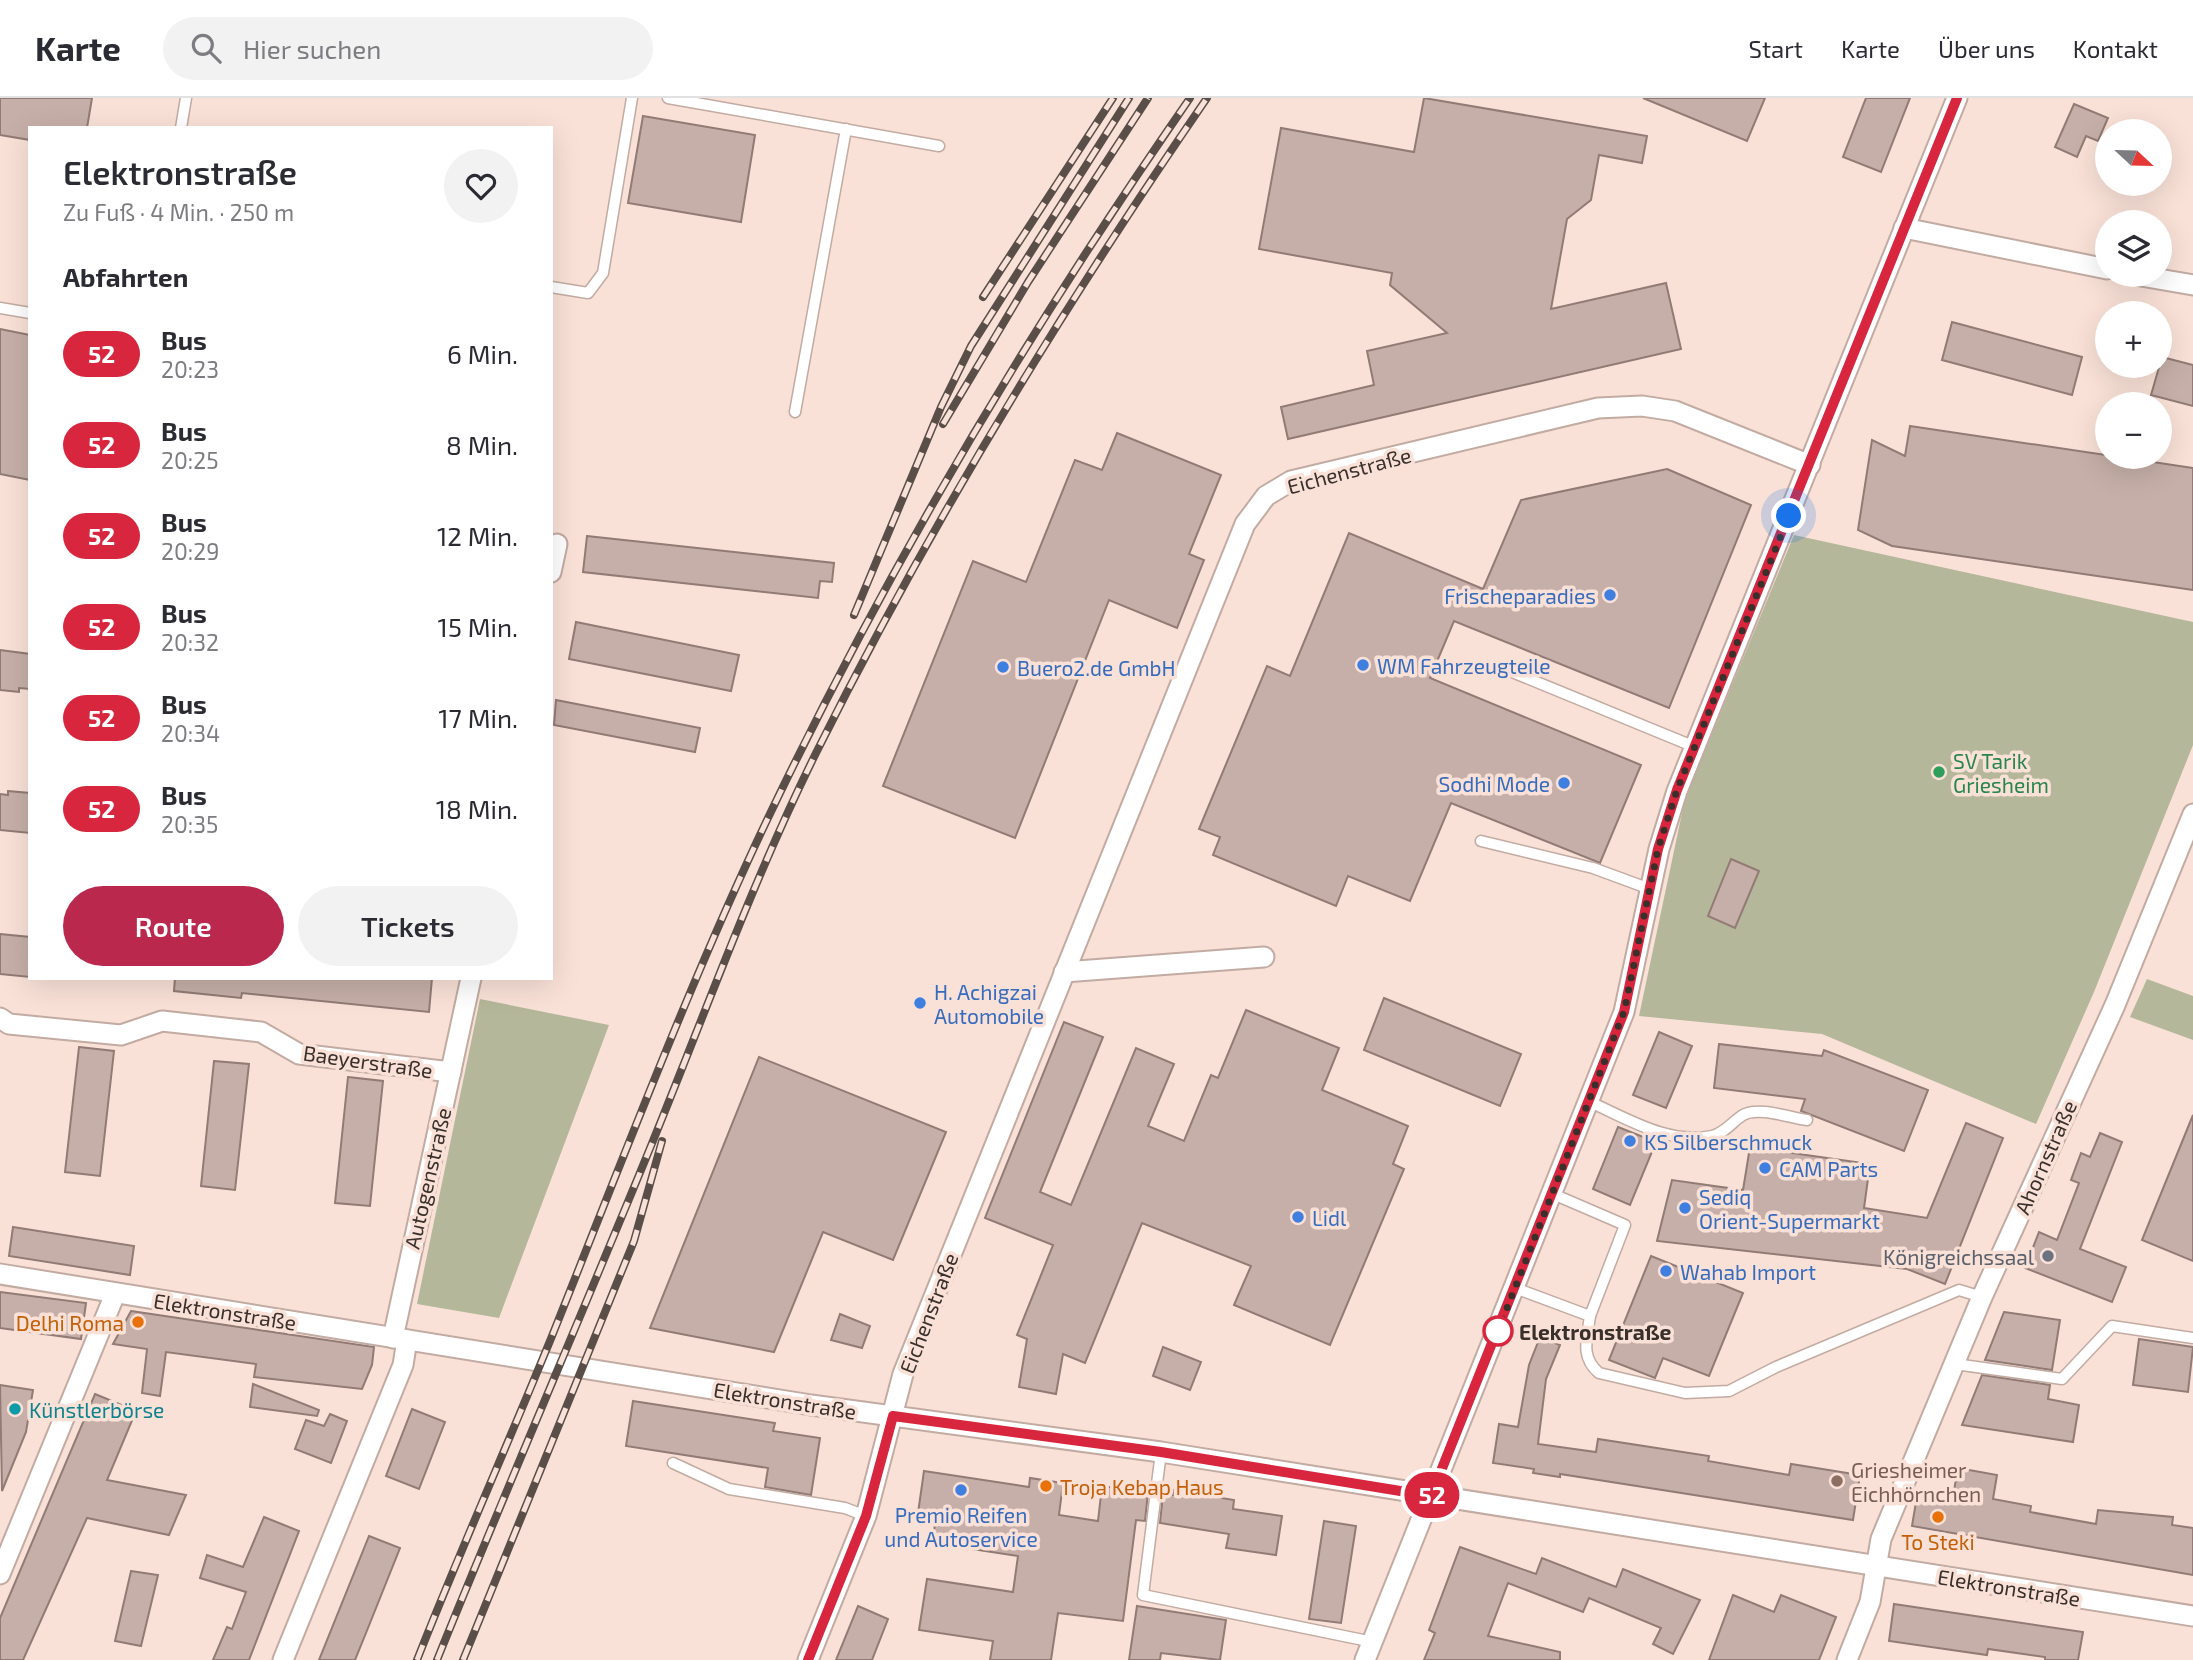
<!DOCTYPE html>
<html lang="de">
<head>
<meta charset="utf-8">
<style>
  body { margin:0; font-family:"Exo 2",sans-serif; background:#f2f2f3; color:#2b2b33; height:100vh; display:flex; flex-direction:column; font-size:26px; white-space:nowrap }
  * { box-sizing:border-box; margin:0 }
  p { font-size:23px; color:#7c7c81 }
  .icon { flex:none; width:38px; height:38px; fill:none; stroke:currentColor; stroke-width:2; stroke-linecap:round; stroke-linejoin:round }
  .map { position:relative; flex:1; overflow:hidden }
  .panel { position:absolute; left:28px; top:28px; width:525px; height:854px; display:flex; flex-direction:column; background:#fff; border-radius:0px; box-shadow:0 7px 28px #0002 }
  .panel>* { flex:none }
  .badge { padding:0 14px; border-radius:23px; font-size:24px; line-height:46px }
  .needle { width:46px; rotate:112deg }
  .tools { position:absolute; left:2095px; top:21px; display:grid; gap:14px }
  .tools a { display:grid; place-items:center; width:77px; height:77px; border-radius:50%; background:#fff; box-shadow:0 7px 28px #0002; font-size:35px }
  .you { position:absolute; width:35px; height:35px; margin:-18px; border:5px solid #fff; border-radius:50%; background:#1a73e8; box-shadow:0 0 0 10px #1a73e833 }
  .map>.badge { position:absolute; translate:-50% -50%; box-shadow:0 0 0 4px #fff }
  h2 { padding:0 35px; font-size:26px; line-height:63px }
  .round { display:grid; place-items:center; flex:none; width:74px; height:74px; border-radius:37px; background:#f2f2f3 }
  .overview { display:flex; align-items:center; justify-content:space-between; height:119px; padding:0 35px }
  h1 { font-size:33px; font-weight:600; line-height:52px }
  .primary-button { display:flex; gap:14px; margin-top:auto; padding:14px 35px }
  .primary-button a { flex:1; height:80px; border-radius:42px; background:#ba294d; color:#fff; font-size:28px; font-weight:600; line-height:80px; text-align:center }
  .primary-button a+a { background:#f2f2f3; color:#2b2b33 }
  ul { padding:0; list-style:none }
  li { display:flex; align-items:center; gap:21px; height:91px; padding:0 35px }
  li div { flex:1 }
  li b { display:block; font-size:26px }
  li em { font-style:normal }
  li .badge { min-width:77px; font-weight:700; text-align:center }
  header { display:flex; align-items:center; gap:42px; box-sizing:border-box; height:98px; padding:0 35px; background:#fff; border-bottom:2px solid #e1e1e2 }
  header strong { font-size:33px }
  nav { display:flex; gap:38px; margin-inline-start:auto; font-size:24px }
  .search { width:490px; height:63px; background:#f2f2f3; display:flex; align-items:center; gap:18px; box-sizing:border-box; padding:0 24px; border-radius:38px; color:#7c7c81; font-size:26px }
  .map>svg:first-child { display:block }
  .green { fill:#b5b79a }
  .building { fill:#c6afa8; stroke:#917b74; stroke-width:2 }
  .lines { fill:none; stroke-linecap:round; stroke-linejoin:round }
  .lane-casing { stroke:#c2aba2; stroke-width:13 }
  .street-casing { stroke:#c2aba2; stroke-width:23 }
  .lane { stroke:#fff; stroke-width:10 }
  .street { stroke:#fff; stroke-width:19 }
  .rail-casing { stroke:#5a4e49; stroke-width:8 }
  .rail { stroke:#f9e1d7; stroke-width:5; stroke-dasharray:16; stroke-linecap:butt }
  .line-casing { stroke:#fff; stroke-width:16 }
  .line { stroke:#d7263d; stroke-width:10 }
  .walk { stroke:#39302c; stroke-width:7; stroke-dasharray:0 12.6 }
  .shop-dot { fill:#3f7fe0; stroke:#f9e1d7; stroke-width:2.5 }
  .leisure-dot { fill:#2e9e5b; stroke:#f9e1d7; stroke-width:2.5 }
  .worship-dot { fill:#6b7280; stroke:#f9e1d7; stroke-width:2.5 }
  .food-dot { fill:#e8710a; stroke:#f9e1d7; stroke-width:2.5 }
  .stop-dot { fill:#fff; stroke:#d7263d; stroke-width:3.5 }
  .culture-dot { fill:#0f9aa8; stroke:#f9e1d7; stroke-width:2.5 }
  .education-dot { fill:#8d6e63; stroke:#f9e1d7; stroke-width:2.5 }
  .labels { text-anchor:middle; dominant-baseline:central; stroke-width:7; stroke-linejoin:round; paint-order:stroke }
  .street-label { font-size:21px; fill:#39302c; stroke:#f9e1d7 }
  .shop-label { font-size:21px; fill:#366cbe; stroke:#f9e1d7; text-anchor:start }
  .leisure-label { font-size:21px; fill:#27864d; stroke:#f9e1d7; text-anchor:start }
  .worship-label { font-size:21px; fill:#5b616d; stroke:#f9e1d7; text-anchor:end }
  .food-label { font-size:21px; fill:#c56008; stroke:#f9e1d7; text-anchor:end }
  .stop-label { font-size:21px; font-weight:bold; fill:#39302c; stroke:#f9e1d7; text-anchor:start }
  .culture-label { font-size:21px; fill:#0d838f; stroke:#f9e1d7; text-anchor:start }
  .education-label { font-size:21px; fill:#785e54; stroke:#f9e1d7; text-anchor:start }
</style>
</head>
<body>
<header>
<strong>Karte</strong>
<div class="search"><svg class="icon" aria-label="search" viewBox="0 0 24 24"><circle cx="10" cy="10" r="6"/><path d="M15 15l6 6"/></svg>Hier suchen</div>
<nav><a>Start</a><a>Karte</a><a>Über uns</a><a>Kontakt</a></nav>
</header>
<div class="map">
<svg width="2193" height="1562" viewBox="0 0 2193 1562">
  <rect width="100%" height="100%" fill="#f9e1d7"/>
  <!-- green -->
  <g class="green">
    <path d="M 1794,437 L 2193,524 L 2193,647 L 2094,894 L 2036,1026 L 1822,936 L 1639,918 L 1685,701 Z"/>
    <path d="M 2147,881 L 2193,898 L 2193,942 L 2130,919 Z"/>
    <path d="M 480,901 L 609,927 L 499,1220 L 417,1206 Z"/>
  </g>
  <!-- building -->
  <g class="building">
    <path d="M 0,0 L 92,0 L 87,30 L 30,30 L 30,42 L 0,37 Z"/>
    <path d="M 1424,0 L 1647,38 L 1642,65 L 1599,57 L 1591,102 L 1567,121 L 1551,211 L 1666,185 L 1681,251 L 1288,341 L 1281,309 L 1374,287 L 1367,253 L 1447,235 L 1390,187 L 1392,175 L 1259,151 L 1281,30 L 1414,54 Z"/>
    <path d="M 1643,0 L 1765,0 L 1747,43 Z"/>
    <path d="M 1866,0 L 1910,0 L 1881,74 L 1843,59 Z"/>
    <path d="M 2074,6 L 2108,20 L 2098,43 L 2086,38 L 2077,59 L 2055,49 Z"/>
    <path d="M 643,18 L 755,37 L 741,124 L 628,105 Z"/>
    <path d="M 1952,224 L 2082,259 L 2072,297 L 1942,262 Z"/>
    <path d="M 0,231 L 30,237 L 30,382 L 0,376 Z"/>
    <path d="M 2162,259 L 2193,267 L 2193,308 L 2151,297 Z"/>
    <path d="M 1910,328 L 2193,370 L 2193,492 L 1892,448 L 1858,432 L 1872,342 L 1905,358 Z"/>
    <path d="M 1117,335 L 1221,377 L 1189,456 L 1204,462 L 1177,530 L 1109,502 L 1015,740 L 883,688 L 973,463 L 1026,484 L 1075,362 L 1102,372 Z"/>
    <path d="M 1667,371 L 1751,407 L 1669,610 L 1454,523 L 1430,580 L 1641,667 L 1600,765 L 1451,705 L 1410,803 L 1348,778 L 1336,808 L 1213,757 L 1220,739 L 1199,731 L 1267,568 L 1290,578 L 1349,435 L 1483,491 L 1521,402 Z"/>
    <path d="M 587,438 L 834,465 L 832,484 L 820,483 L 818,500 L 583,474 Z"/>
    <path d="M 576,524 L 739,557 L 731,593 L 569,561 Z"/>
    <path d="M 0,552 L 30,556 L 30,591 L 19,590 L 19,594 L 0,592 Z"/>
    <path d="M 556,602 L 700,630 L 695,654 L 554,627 Z"/>
    <path d="M 8,693 L 30,695 L 30,735 L 0,732 L 0,696 L 8,697 Z"/>
    <path d="M 1731,761 L 1759,773 L 1735,830 L 1708,818 Z"/>
    <path d="M 0,836 L 30,839 L 30,879 L 0,876 Z"/>
    <path d="M 175,880 L 432,880 L 429,914 L 242,895 L 241,900 L 174,893 Z"/>
    <path d="M 1384,900 L 1521,956 L 1500,1008 L 1364,952 Z"/>
    <path d="M 1246,912 L 1339,950 L 1322,992 L 1408,1028 L 1393,1066 L 1404,1071 L 1330,1247 L 1234,1207 L 1251,1168 L 1142,1125 L 1085,1265 L 1063,1256 L 1056,1296 L 1019,1289 L 1027,1241 L 1017,1237 L 1053,1147 L 985,1120 L 1064,924 L 1103,939 L 1040,1094 L 1071,1107 L 1136,950 L 1174,966 L 1148,1028 L 1184,1043 L 1211,977 L 1218,980 Z"/>
    <path d="M 1659,934 L 1692,948 L 1666,1010 L 1633,997 Z"/>
    <path d="M 1719,946 L 1822,958 L 1824,952 L 1928,992 L 1904,1053 L 1801,1013 L 1805,1001 L 1714,990 Z"/>
    <path d="M 79,949 L 114,953 L 100,1078 L 65,1074 Z"/>
    <path d="M 759,959 L 946,1034 L 893,1162 L 823,1134 L 774,1254 L 650,1230 Z"/>
    <path d="M 214,963 L 249,966 L 235,1092 L 201,1088 Z"/>
    <path d="M 348,979 L 383,983 L 370,1108 L 335,1105 Z"/>
    <path d="M 2193,1017 L 2193,1163 L 2142,1142 Z"/>
    <path d="M 1966,1025 L 2003,1040 L 1945,1186 L 1907,1171 L 1657,1143 L 1672,1082 L 1743,1092 L 1750,1049 L 1870,1066 L 1864,1110 L 1927,1120 Z"/>
    <path d="M 1618,1029 L 1656,1044 L 1630,1107 L 1593,1091 Z"/>
    <path d="M 2100,1035 L 2122,1044 L 2080,1151 L 2126,1169 L 2112,1204 L 2025,1170 L 2039,1134 L 2057,1142 L 2079,1085 L 2071,1082 L 2081,1055 L 2090,1059 Z"/>
    <path d="M 13,1129 L 134,1148 L 130,1177 L 9,1158 Z"/>
    <path d="M 1651,1158 L 1743,1195 L 1709,1278 L 1663,1260 L 1655,1280 L 1609,1262 Z"/>
    <path d="M 0,1194 L 86,1205 L 81,1241 L 0,1230 Z"/>
    <path d="M 131,1213 L 374,1249 L 372,1267 L 362,1291 L 254,1279 L 256,1266 L 166,1254 L 160,1298 L 142,1295 L 147,1251 L 113,1246 Z"/>
    <path d="M 2004,1214 L 2060,1222 L 2052,1272 L 1985,1262 Z"/>
    <path d="M 840,1216 L 870,1228 L 862,1250 L 831,1242 Z"/>
    <path d="M 1540,1239 L 1560,1247 L 1546,1281 L 1538,1346 L 1596,1354 L 1598,1341 L 1709,1358 L 1708,1363 L 1789,1377 L 1791,1366 L 1860,1377 L 1853,1422 L 1560,1376 L 1560,1379 L 1533,1375 L 1534,1371 L 1493,1365 L 1499,1326 L 1518,1329 L 1529,1267 Z"/>
    <path d="M 2139,1241 L 2193,1249 L 2188,1294 L 2133,1287 Z"/>
    <path d="M 1163,1249 L 1201,1264 L 1190,1292 L 1153,1278 Z"/>
    <path d="M 1982,1277 L 2050,1287 L 2048,1301 L 2079,1307 L 2073,1344 L 1962,1327 Z"/>
    <path d="M 253,1286 L 319,1312 L 317,1318 L 250,1309 Z"/>
    <path d="M 0,1287 L 33,1292 L 26,1334 L 2,1393 Z"/>
    <path d="M 95,1296 L 136,1313 L 107,1382 L 186,1397 L 169,1437 L 87,1420 L 23,1562 L 0,1562 L 0,1520 Z"/>
    <path d="M 633,1303 L 775,1325 L 773,1333 L 820,1340 L 811,1397 L 765,1389 L 768,1370 L 626,1348 Z"/>
    <path d="M 412,1311 L 445,1324 L 419,1391 L 386,1378 Z"/>
    <path d="M 330,1316 L 347,1323 L 331,1365 L 295,1351 L 306,1322 L 324,1328 Z"/>
    <path d="M 1958,1370 L 1997,1377 L 1993,1401 L 2031,1408 L 2030,1414 L 2096,1426 L 2098,1412 L 2173,1419 L 2172,1427 L 2193,1430 L 2193,1477 L 1912,1428 L 1917,1398 L 1952,1404 Z"/>
    <path d="M 924,1373 L 1029,1389 L 1030,1380 L 1063,1385 L 1059,1417 L 1098,1423 L 1102,1388 L 1148,1394 L 1145,1423 L 1136,1422 L 1123,1523 L 1058,1515 L 1051,1562 L 990,1562 L 993,1543 L 919,1532 L 927,1481 L 1013,1494 L 1018,1458 L 932,1445 L 936,1420 L 918,1415 Z"/>
    <path d="M 1174,1392 L 1234,1402 L 1233,1411 L 1282,1418 L 1276,1457 L 1226,1450 L 1229,1436 L 1160,1425 L 1163,1396 L 1173,1397 Z"/>
    <path d="M 264,1419 L 299,1433 L 249,1562 L 213,1562 L 227,1529 L 232,1531 L 246,1494 L 200,1480 L 207,1457 L 243,1469 Z"/>
    <path d="M 1324,1423 L 1356,1428 L 1341,1525 L 1309,1521 Z"/>
    <path d="M 369,1438 L 400,1450 L 366,1535 L 355,1562 L 319,1562 Z"/>
    <path d="M 1460,1449 L 1536,1476 L 1542,1460 L 1616,1489 L 1623,1471 L 1700,1502 L 1673,1556 L 1653,1546 L 1661,1530 L 1589,1500 L 1583,1514 L 1508,1485 L 1488,1538 L 1560,1554 L 1560,1562 L 1424,1562 L 1435,1535 L 1429,1532 Z"/>
    <path d="M 131,1473 L 158,1477 L 141,1548 L 115,1543 Z"/>
    <path d="M 1733,1497 L 1774,1514 L 1781,1497 L 1836,1519 L 1819,1562 L 1709,1562 Z"/>
    <path d="M 1894,1506 L 2083,1534 L 2078,1562 L 2045,1562 L 2045,1559 L 1988,1551 L 1987,1557 L 1889,1543 Z"/>
    <path d="M 858,1508 L 888,1521 L 872,1562 L 836,1562 Z"/>
    <path d="M 1137,1508 L 1226,1522 L 1220,1562 L 1161,1555 L 1160,1562 L 1129,1562 Z"/>
  </g>
  <g class="lines">
    <!-- lane casing -->
    <g class="lane-casing">
      <g id="lane">
        <path d="M 668,0 L 939,48"/>
        <path d="M 181,30 L 186,0"/>
        <path d="M 551,189 L 588,195 L 603,175 L 632,0"/>
        <path d="M 0,210 L 30,215"/>
        <path d="M 795,314 L 846,31"/>
        <path d="M 1500,569 L 1695,649"/>
        <path d="M 1481,743 L 1593,770 L 1650,791"/>
        <path d="M 1590,1004 C 1628,1021 1669,1047 1712,1038 C 1725,1035 1733,1023 1743,1017 C 1758,1008 1791,1020 1807,1022"/>
        <path d="M 1553,1096 L 1625,1127 L 1590,1218"/>
        <path d="M 1515,1190 L 1590,1218 C 1587,1241 1580,1259 1599,1275 L 1685,1295 L 1729,1293 L 1776,1269 L 1959,1192 L 1982,1199"/>
        <path d="M 1955,1266 L 2062,1281 L 2112,1228 L 2193,1240"/>
        <path d="M 1161,1354 L 1143,1497 L 1373,1544"/>
        <path d="M 673,1365 L 729,1391 L 845,1410 L 866,1418"/>
      </g>
    </g>
    <!-- street casing -->
    <g class="street-casing">
      <g id="street">
        <path d="M 1904,130 L 2107,171"/>
        <path d="M 2135,177 L 2193,187"/>
        <path d="M 551,474 L 557,446"/>
        <path d="M 1064,874 L 1264,859"/>
        <path d="M 0,920 L 9,926 L 121,937 L 162,923 L 261,934 L 299,956 L 451,974"/>
        <path d="M 0,1176 L 811,1307 L 1161,1354 L 2193,1518"/>
        <path d="M 393,1240 L 471,880"/>
        <path d="M 0,1476 L 115,1196"/>
        <path d="M 283,1562 L 403,1267 L 407,1242"/>
        <path d="M 808,1562 L 866,1418 L 903,1276 L 1245,426 L 1266,398 L 1291,383 L 1598,310 L 1642,308 L 1675,313 L 1810,367"/>
        <path d="M 1365,1562 L 1624,914 L 1659,751 L 1677,693 L 1957,0"/>
        <path d="M 1847,1562 L 1870,1504 L 1881,1441 L 1982,1199 L 2115,907 L 2193,716"/>
      </g>
    </g>
    <!-- lane -->
    <use href="#lane" class="lane"/>
    <!-- street -->
    <use href="#street" class="street"/>
    <!-- rail casing -->
    <g class="rail-casing">
      <g id="rail">
        <path d="M 983,199 L 1113,0"/>
        <path d="M 943,326 L 1028,184 L 1148,0"/>
        <path d="M 854,517 L 941,309 L 971,248 L 1129,0"/>
        <path d="M 417,1562 C 460,1453 508,1346 552,1238 C 625,1056 694,872 780,695 C 897,454 1037,220 1190,0"/>
        <path d="M 437,1562 C 505,1394 577,1228 646,1060 C 702,924 751,786 816,655 C 929,428 1063,209 1207,0"/>
        <path d="M 463,1562 L 634,1143 L 662,1043"/>
      </g>
    </g>
    <!-- rail -->
    <use href="#rail" class="rail"/>
  </g>
  <g class="lines">
    <!-- line casing -->
    <g class="line-casing">
      <path id="line" d="M 808,1562 L 866,1418 L 893,1318 L 1161,1354 L 1431,1398 L 1624,914 L 1658,751 L 1677,692 L 1957,0"/>
    </g>
    <!-- line -->
    <use href="#line" class="line"/>
    <!-- walk -->
    <path class="walk" d="M 1498,1233 L 1624,914 L 1658,751 L 1677,692 L 1789,418"/>
  </g>
  <!-- markers -->
  <g class="shop-dot">
    <circle cx="1610" cy="497" r="7"/>
    <circle cx="1363" cy="567" r="7"/>
    <circle cx="1003" cy="569" r="7"/>
    <circle cx="1564" cy="685" r="7"/>
    <circle cx="920" cy="905" r="7"/>
    <circle cx="1630" cy="1043" r="7"/>
    <circle cx="1765" cy="1070" r="7"/>
    <circle cx="1685" cy="1110" r="7"/>
    <circle cx="1298" cy="1119" r="7"/>
    <circle cx="1666" cy="1173" r="7"/>
    <circle cx="961" cy="1392" r="7"/>
  </g>
  <circle class="leisure-dot" cx="1939" cy="674" r="7"/>
  <circle class="worship-dot" cx="2048" cy="1158" r="7"/>
  <g class="food-dot">
    <circle cx="138" cy="1224" r="7"/>
    <circle cx="1046" cy="1388" r="7"/>
    <circle cx="1938" cy="1419" r="7"/>
  </g>
  <circle class="stop-dot" cx="1498" cy="1233" r="14"/>
  <circle class="culture-dot" cx="15" cy="1311" r="7"/>
  <circle class="education-dot" cx="1837" cy="1383" r="7"/>
  <g class="labels">
    <!-- street labels -->
    <g class="street-label">
      <text transform="translate(1349 372) rotate(-15)">Eichenstraße</text>
      <text transform="translate(368 963) rotate(8)">Baeyerstraße</text>
      <text transform="translate(2045 1059) rotate(-66)">Ahornstraße</text>
      <text transform="translate(427 1080) rotate(-77)">Autogenstraße</text>
      <text transform="translate(225 1213) rotate(9)">Elektronstraße</text>
      <text transform="translate(928 1215) rotate(-69)">Eichenstraße</text>
      <text transform="translate(785 1302) rotate(9)">Elektronstraße</text>
      <text transform="translate(2009 1489) rotate(9)">Elektronstraße</text>
    </g>
    <!-- shop labels -->
    <g class="shop-label">
      <text x="1596" y="497" text-anchor="end">Frischeparadies</text>
      <text x="1377" y="567">WM Fahrzeugteile</text>
      <text x="1017" y="569">Buero2.de GmbH</text>
      <text x="1550" y="685" text-anchor="end">Sodhi Mode</text>
      <text x="934" y="893">H. Achigzai<tspan x="934" dy="24">Automobile</tspan></text>
      <text x="1644" y="1043">KS Silberschmuck</text>
      <text x="1779" y="1070">CAM Parts</text>
      <text x="1699" y="1098">Sediq<tspan x="1699" dy="24">Orient-Supermarkt</tspan></text>
      <text x="1312" y="1119">Lidl</text>
      <text x="1680" y="1173">Wahab Import</text>
      <text x="961" y="1416" text-anchor="middle">Premio Reifen<tspan x="961" dy="24">und Autoservice</tspan></text>
    </g>
    <!-- leisure labels -->
    <g class="leisure-label">
      <text x="1953" y="662">SV Tarik<tspan x="1953" dy="24">Griesheim</tspan></text>
    </g>
    <!-- worship labels -->
    <g class="worship-label">
      <text x="2034" y="1158">Königreichssaal</text>
    </g>
    <!-- food labels -->
    <g class="food-label">
      <text x="124" y="1224">Delhi Roma</text>
      <text x="1060" y="1388" text-anchor="start">Troja Kebap Haus</text>
      <text x="1938" y="1443" text-anchor="middle">To Steki</text>
    </g>
    <!-- stop labels -->
    <g class="stop-label">
      <text x="1519" y="1233">Elektronstraße</text>
    </g>
    <!-- culture labels -->
    <g class="culture-label">
      <text x="29" y="1311">Künstlerbörse</text>
    </g>
    <!-- education labels -->
    <g class="education-label">
      <text x="1851" y="1371">Griesheimer<tspan x="1851" dy="24">Eichhörnchen</tspan></text>
    </g>
  </g>
</svg>
<div class="tools">
<a><svg class="needle" viewBox="-14 -14 28 28"><path d="M0-13l5 13h-10z" fill="#e53935"/><path d="M0 13l5-13h-10z" fill="#7c7c81"/></svg></a>
<a><svg class="icon" aria-label="layers" viewBox="0 0 24 24"><path d="M12 4l9 5-9 5-9-5zM3 14l9 5 9-5"/></svg></a>
<a>+</a>
<a>−</a>
</div>
<div class="you" style="left:1789px;top:418px"></div>
<b class="badge" style="left:1432px;top:1397px;background:#d7263d;color:#fff">52</b>
<section class="panel">
<div class="overview"><div><h1>Elektronstraße</h1><p>Zu Fuß · 4 Min. · 250 m</p></div><a class="round"><svg class="icon" aria-label="heart" viewBox="0 0 24 24"><path d="M12 20l-8-8c-3-5 5-10 8-4 3-6 11-1 8 4z"/></svg></a></div>
<h2>Abfahrten</h2>
<ul>
<li><span class="badge" style="background:#d7263d;color:#fff">52</span><div><b>Bus</b><p>20:23</p></div><em>6 Min.</em></li>
<li><span class="badge" style="background:#d7263d;color:#fff">52</span><div><b>Bus</b><p>20:25</p></div><em>8 Min.</em></li>
<li><span class="badge" style="background:#d7263d;color:#fff">52</span><div><b>Bus</b><p>20:29</p></div><em>12 Min.</em></li>
<li><span class="badge" style="background:#d7263d;color:#fff">52</span><div><b>Bus</b><p>20:32</p></div><em>15 Min.</em></li>
<li><span class="badge" style="background:#d7263d;color:#fff">52</span><div><b>Bus</b><p>20:34</p></div><em>17 Min.</em></li>
<li><span class="badge" style="background:#d7263d;color:#fff">52</span><div><b>Bus</b><p>20:35</p></div><em>18 Min.</em></li>
</ul>
<div class="primary-button"><a>Route</a><a>Tickets</a></div>
</section>
</div>
</body>
</html>
